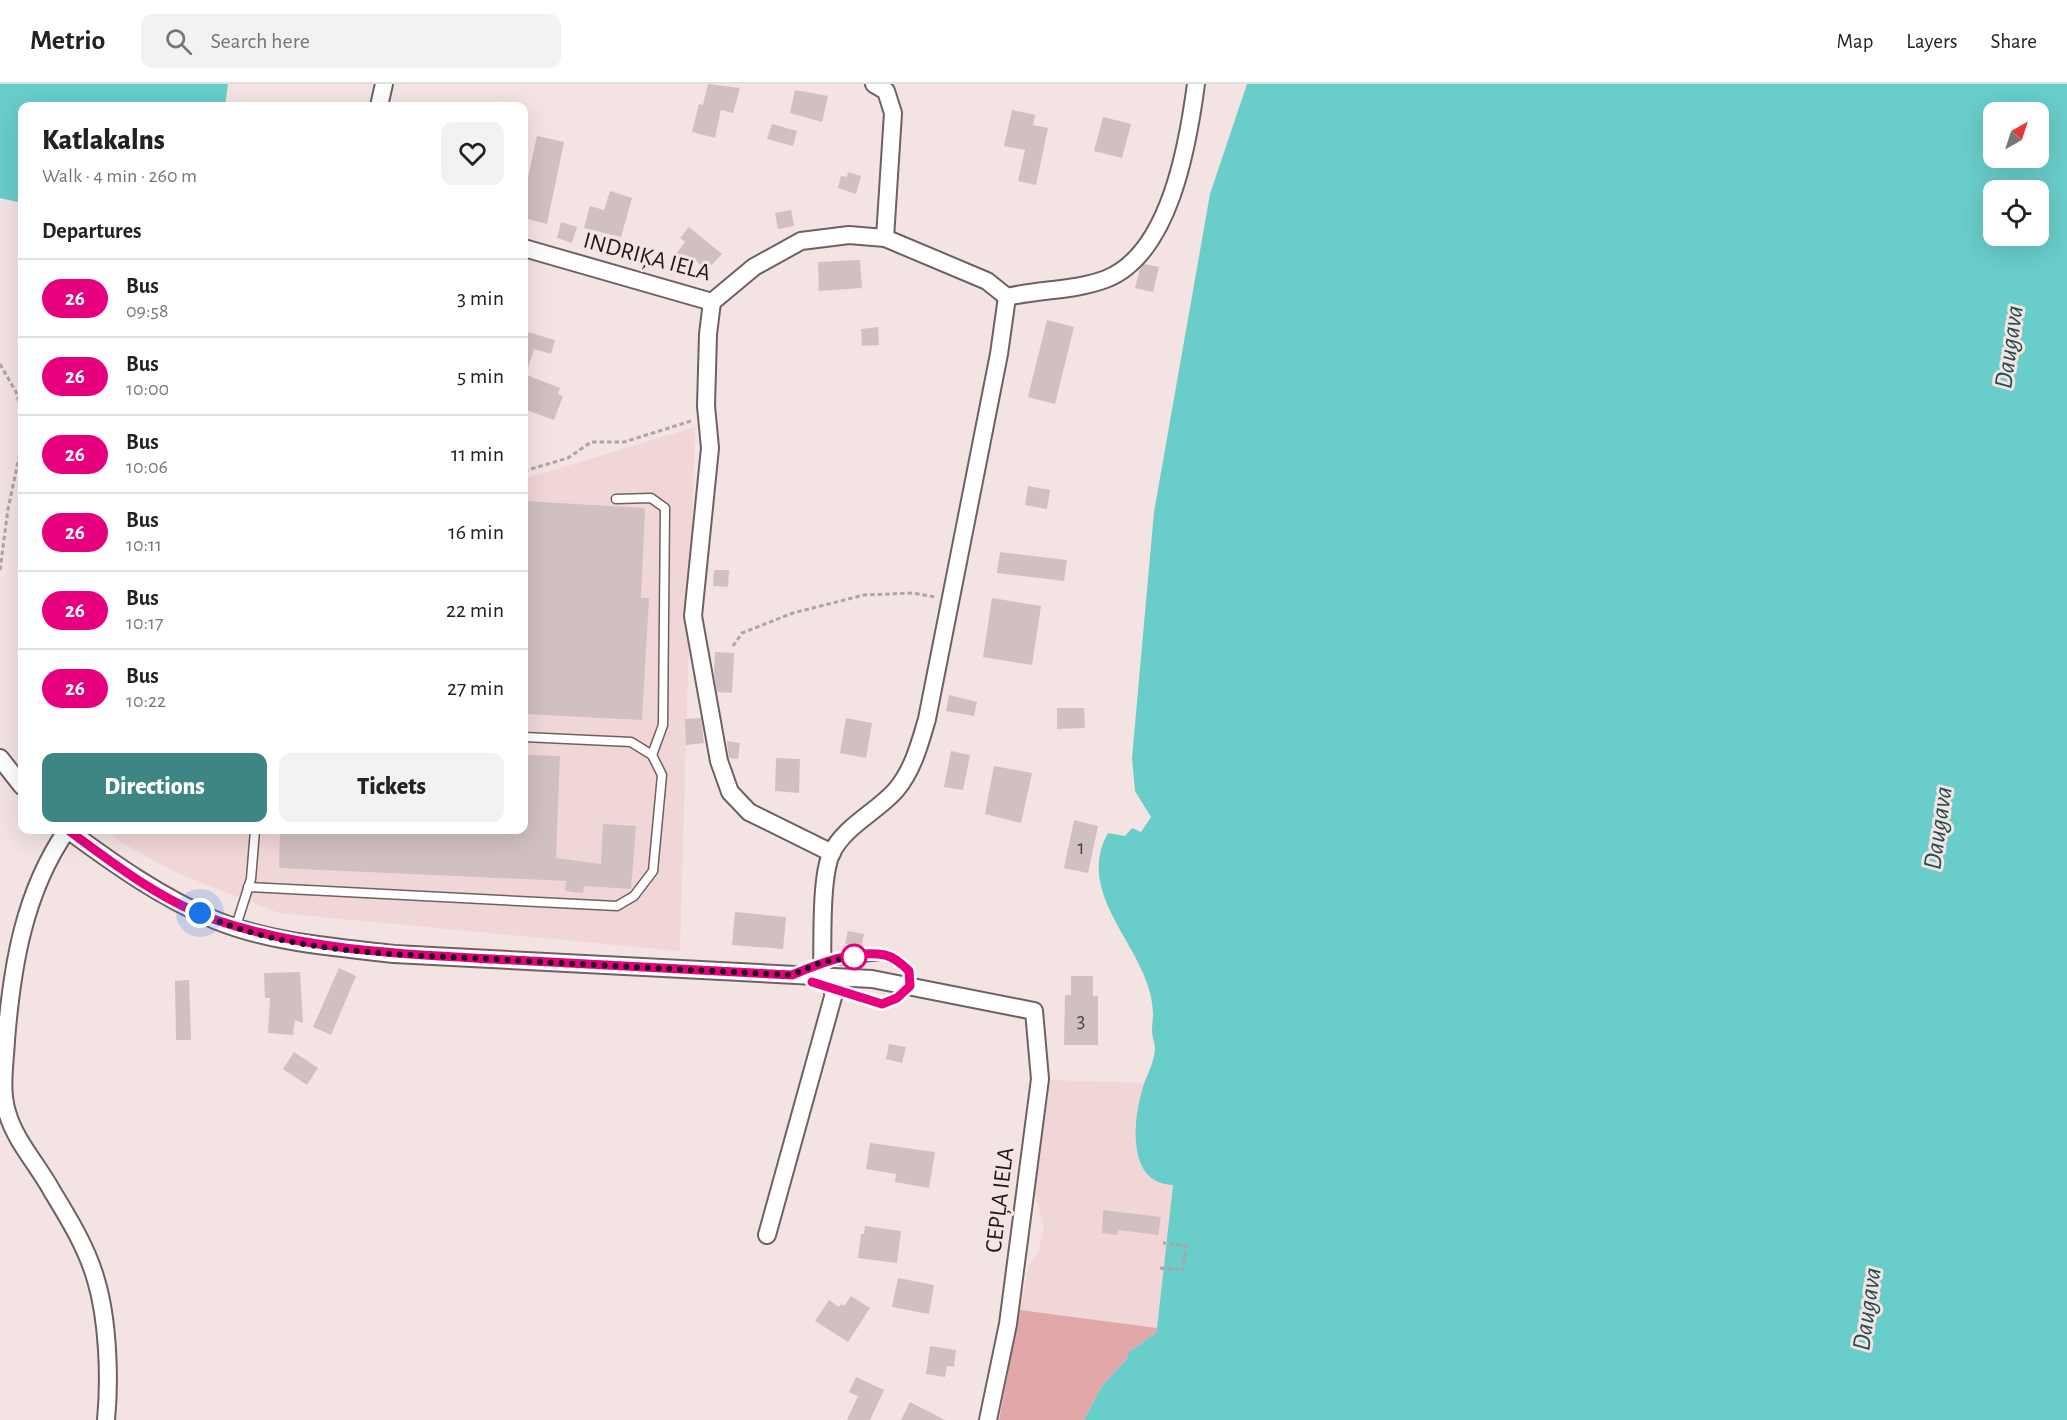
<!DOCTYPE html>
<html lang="en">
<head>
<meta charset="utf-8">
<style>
  body { margin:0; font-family:"Alegreya Sans",sans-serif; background:#f2f2f2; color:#222; height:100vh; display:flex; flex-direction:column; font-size:22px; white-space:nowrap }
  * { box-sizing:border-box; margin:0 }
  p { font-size:20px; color:#767676 }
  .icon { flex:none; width:33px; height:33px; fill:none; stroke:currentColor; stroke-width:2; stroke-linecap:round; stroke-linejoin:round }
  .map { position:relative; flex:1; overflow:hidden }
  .side { position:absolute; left:18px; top:18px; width:510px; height:732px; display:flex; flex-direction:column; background:#fff; border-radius:12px; box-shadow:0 6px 24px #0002 }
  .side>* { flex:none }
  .badge { padding:0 12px; border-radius:20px; font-size:21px; line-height:39px }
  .needle { width:39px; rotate:39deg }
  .buttons { position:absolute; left:1983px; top:18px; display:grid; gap:12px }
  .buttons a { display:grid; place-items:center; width:66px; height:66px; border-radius:12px; background:#fff; box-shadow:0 6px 24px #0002; font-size:30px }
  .you { position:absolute; width:30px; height:30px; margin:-15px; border:4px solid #fff; border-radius:50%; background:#1a73e8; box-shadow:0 0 0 9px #1a73e833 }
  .map>.badge { position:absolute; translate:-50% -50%; box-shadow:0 0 0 3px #fff }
  h2 { padding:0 24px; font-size:22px; line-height:54px }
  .round { display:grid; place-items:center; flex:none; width:63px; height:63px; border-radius:12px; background:#f2f2f2 }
  .overview { display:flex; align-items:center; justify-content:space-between; height:102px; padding:0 24px }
  h1 { font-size:28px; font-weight:800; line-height:45px }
  .button { display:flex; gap:12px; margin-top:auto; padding:12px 24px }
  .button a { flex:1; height:69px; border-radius:12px; background:#3e8684; color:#fff; font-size:24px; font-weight:800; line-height:69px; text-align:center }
  .button a+a { background:#f2f2f2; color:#222 }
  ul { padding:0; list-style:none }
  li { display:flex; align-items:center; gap:18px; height:78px; padding:0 24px; border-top:2px solid #e0e0e0 }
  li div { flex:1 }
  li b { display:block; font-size:22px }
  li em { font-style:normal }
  li .badge { min-width:66px; font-weight:700; text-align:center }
  header { display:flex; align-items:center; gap:36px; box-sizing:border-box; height:84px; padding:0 30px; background:#fff; border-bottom:2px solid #e0e0e0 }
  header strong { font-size:28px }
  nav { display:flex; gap:33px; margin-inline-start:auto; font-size:21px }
  .search { width:420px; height:54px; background:#f2f2f2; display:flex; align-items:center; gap:15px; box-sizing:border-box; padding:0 21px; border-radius:12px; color:#767676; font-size:22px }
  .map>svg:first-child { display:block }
  .built { fill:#f0d6d7 }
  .green { fill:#e2a7a9 }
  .water { fill:#69cdca; fill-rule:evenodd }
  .building { fill:#d1c0c1 }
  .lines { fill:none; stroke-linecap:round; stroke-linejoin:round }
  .service-casing { stroke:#6f6061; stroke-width:11 }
  .minor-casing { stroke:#6f6061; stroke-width:20 }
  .path { stroke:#b0a3a3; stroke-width:3; stroke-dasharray:4.5 3; stroke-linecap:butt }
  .service { stroke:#fff; stroke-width:8 }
  .minor { stroke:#fff; stroke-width:16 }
  .line-casing { stroke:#fff; stroke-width:14 }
  .line { stroke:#e6007e; stroke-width:9 }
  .walk { stroke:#1f191a; stroke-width:6; stroke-dasharray:0 10.8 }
  .stop-dot { fill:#fff; stroke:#e6007e; stroke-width:3 }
  .labels { text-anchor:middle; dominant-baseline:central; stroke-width:6; stroke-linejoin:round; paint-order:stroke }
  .number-label { font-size:21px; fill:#4c4344 }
  .street-label { font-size:24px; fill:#1f191a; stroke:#f4e3e3 }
  .water-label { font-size:26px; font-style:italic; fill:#204e4c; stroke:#f4e3e3 }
</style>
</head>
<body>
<header>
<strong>Metrio</strong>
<div class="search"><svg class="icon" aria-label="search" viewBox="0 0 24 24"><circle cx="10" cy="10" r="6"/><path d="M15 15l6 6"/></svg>Search here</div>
<nav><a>Map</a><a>Layers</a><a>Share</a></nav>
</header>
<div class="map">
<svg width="2067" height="1336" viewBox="0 0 2067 1336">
  <rect width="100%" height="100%" fill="#f4e3e3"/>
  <!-- built -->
  <g class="built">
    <path d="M 695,343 L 680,867 L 279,829 L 177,789 L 117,756 L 106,746 L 524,746 L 524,395 Z"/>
    <path d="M 1049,996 L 1144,999 L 1138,1028 L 1136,1065 L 1140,1079 L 1173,1101 L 1157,1244 L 1020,1226 L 1029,1180 L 1038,1170 L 1044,1144 L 1032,1097 Z"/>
  </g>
  <!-- green -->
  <path class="green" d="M 1020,1226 L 1157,1244 L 1157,1248 L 1128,1269 L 1127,1275 L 1102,1302 L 1084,1336 L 999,1336 Z"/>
  <!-- water -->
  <g class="water">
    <path d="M 0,0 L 228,0 L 225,22 L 22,22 L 22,119 L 0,114 Z"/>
    <path d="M 1247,0 L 2067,0 L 2067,1336 L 1084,1336 L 1102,1302 L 1127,1275 L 1128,1269 L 1157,1248 L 1157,1244 L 1173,1101 C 1125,1100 1133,1033 1144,1000 C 1148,989 1154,978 1155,965 C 1155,959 1152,953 1152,947 C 1152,941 1153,935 1153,929 C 1152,866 1072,814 1108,749 L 1125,752 L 1132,744 L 1141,748 L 1151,733 L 1135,707 L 1132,674 L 1154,428 L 1210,110 ZM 1994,28 L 2038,28 L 2038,74 L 1994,74 ZM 1994,106 L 2038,106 L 2038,152 L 1994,152 Z"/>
  </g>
  <!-- building -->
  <g class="building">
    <path d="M 708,0 L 740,4 L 733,29 L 721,26 L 715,54 L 692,48 L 699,20 L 703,21 Z"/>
    <path d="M 795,6 L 828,12 L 822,38 L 790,29 Z"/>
    <path d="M 1012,26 L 1035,31 L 1033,41 L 1048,44 L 1036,101 L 1018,97 L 1025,66 L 1004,62 Z"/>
    <path d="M 1103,33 L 1131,40 L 1122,74 L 1094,67 Z"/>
    <path d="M 772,40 L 797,47 L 793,62 L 767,55 Z"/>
    <path d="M 537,52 L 564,58 L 547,140 L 524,134 L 524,97 L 527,98 Z"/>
    <path d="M 848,88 L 861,92 L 856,110 L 838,104 L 841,92 L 847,93 Z"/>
    <path d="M 610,107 L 632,114 L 621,153 L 584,144 L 590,122 L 604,126 Z"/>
    <path d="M 791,126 L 794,142 L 778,145 L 775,129 Z"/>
    <path d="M 561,138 L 577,143 L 572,159 L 557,154 Z"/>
    <path d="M 689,143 L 722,170 L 712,181 L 706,176 L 702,182 L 695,176 L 690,182 L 676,170 L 685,158 L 680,154 Z"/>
    <path d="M 860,176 L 862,204 L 819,207 L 818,178 Z"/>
    <path d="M 1144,180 L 1159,183 L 1153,208 L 1135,204 L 1140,185 Z"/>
    <path d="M 1047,236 L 1074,243 L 1055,320 L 1028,313 Z"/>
    <path d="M 878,243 L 879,261 L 862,262 L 861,245 Z"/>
    <path d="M 524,247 L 555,256 L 551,270 L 534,265 L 526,290 Z"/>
    <path d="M 524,290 L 560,304 L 558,310 L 563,312 L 554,336 L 524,325 Z"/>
    <path d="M 1028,402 L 1050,406 L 1047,425 L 1025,421 Z"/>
    <path d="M 524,417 L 645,424 L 641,514 L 649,514 L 642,636 L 524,630 Z"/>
    <path d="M 1000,468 L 1067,476 L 1064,497 L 997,489 Z"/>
    <path d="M 714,486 L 729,486 L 728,503 L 713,502 Z"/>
    <path d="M 992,514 L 1041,522 L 1032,581 L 983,573 Z"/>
    <path d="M 715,568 L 734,569 L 732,609 L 717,608 L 714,589 Z"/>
    <path d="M 949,611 L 977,618 L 974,632 L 946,627 Z"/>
    <path d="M 1057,624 L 1084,624 L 1085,644 L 1057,645 Z"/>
    <path d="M 701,634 L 704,659 L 686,661 L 685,635 Z"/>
    <path d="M 846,634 L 872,639 L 866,674 L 840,669 Z"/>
    <path d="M 727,657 L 740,659 L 738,675 L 729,674 Z"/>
    <path d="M 951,667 L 970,671 L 963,706 L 944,703 Z"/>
    <path d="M 524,671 L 560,672 L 556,774 L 601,780 L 603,740 L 636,742 L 631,805 L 584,802 L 583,809 L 565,807 L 566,797 L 279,784 L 280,746 L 524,746 Z"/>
    <path d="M 776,674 L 800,675 L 799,709 L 775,707 Z"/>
    <path d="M 994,682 L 1032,689 L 1021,739 L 985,730 Z"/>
    <path d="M 1074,736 L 1098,742 L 1088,789 L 1064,784 Z"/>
    <path d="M 735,828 L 786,833 L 783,865 L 732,861 Z"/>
    <path d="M 848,847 L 864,850 L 861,864 L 845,860 Z"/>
    <path d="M 339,884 L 356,892 L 331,951 L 313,943 Z"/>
    <path d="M 300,888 L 303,939 L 295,936 L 293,951 L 268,949 L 270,914 L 265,914 L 264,889 Z"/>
    <path d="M 1071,892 L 1093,892 L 1093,912 L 1098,912 L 1098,961 L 1064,961 L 1065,911 L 1071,911 Z"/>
    <path d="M 189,896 L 191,956 L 176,956 L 175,897 Z"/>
    <path d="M 889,960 L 906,963 L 902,979 L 886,975 Z"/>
    <path d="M 294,968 L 318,984 L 307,1001 L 283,985 Z"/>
    <path d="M 870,1059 L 935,1068 L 929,1104 L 895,1098 L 896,1090 L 866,1085 Z"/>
    <path d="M 1103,1126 L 1161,1133 L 1158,1151 L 1118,1146 L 1117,1151 L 1102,1149 Z"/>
    <path d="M 865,1142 L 901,1147 L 897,1179 L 858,1174 L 861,1150 L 864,1150 Z"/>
    <path d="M 898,1194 L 934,1201 L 929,1230 L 892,1223 Z"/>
    <path d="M 851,1212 L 870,1224 L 848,1258 L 815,1237 L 829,1216 L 839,1223 L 841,1220 L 844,1222 Z"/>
    <path d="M 930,1262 L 956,1266 L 954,1283 L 947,1282 L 945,1293 L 926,1290 Z"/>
    <path d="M 856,1293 L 884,1306 L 870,1336 L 847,1336 L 858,1312 L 849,1308 Z"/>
    <path d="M 910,1318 L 945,1336 L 901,1336 Z"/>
  </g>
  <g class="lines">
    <!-- service casing -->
    <g class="service-casing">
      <g id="service">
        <path d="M 616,415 L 651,414 L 665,424 L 663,641 L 652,671"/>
        <path d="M 248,803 L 617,822 L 634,812 L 653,787 L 662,691 L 652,671 L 631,658 L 524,653"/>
        <path d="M 236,842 L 251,795 L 255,746"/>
        <path d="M 885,871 L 898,877 L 909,887 L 910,902 L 897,914 L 882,920 L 792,891 L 822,878 Z"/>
      </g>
    </g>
    <!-- minor casing -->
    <g class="minor-casing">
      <g id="minor">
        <path d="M 874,0 L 886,7 L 893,29 L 885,154"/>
        <path d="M 379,22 L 384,0"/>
        <path d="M 524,164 L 712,218"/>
        <path d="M 1007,213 C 1040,205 1074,207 1106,195 C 1170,170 1188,60 1196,0"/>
        <path d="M 712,218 L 708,250 L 706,322 L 710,364 L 693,532 L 719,677 L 730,708 L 749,728 L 832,769"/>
        <path d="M 712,218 L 754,183 L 801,157 L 849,151 L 885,154 L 987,197 L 1007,213"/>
        <path d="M 0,674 L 22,702"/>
        <path d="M 67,746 C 24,808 12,882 6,956 C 5,980 0,1005 7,1028 C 15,1057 38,1081 52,1107 C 69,1135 87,1164 96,1196 C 108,1236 110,1295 106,1336"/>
        <path d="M 68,746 C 114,780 162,814 215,836 C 271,859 335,863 394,870 L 872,895 L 1034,927 L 1040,995 L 1008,1240 L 988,1336"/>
        <path d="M 822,892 C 823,862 820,796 831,770 C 844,742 877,728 896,706 C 913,686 920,659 927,635 L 999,270 L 1007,213"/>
        <path d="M 767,1151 L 833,913 L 834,893"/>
      </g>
    </g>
    <!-- path -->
    <g class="path">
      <path d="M 0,280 L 16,308 L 22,327"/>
      <path d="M 524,387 L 568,374 L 591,358 L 624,358 L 691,337"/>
      <path d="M 0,486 L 8,425 L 22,359"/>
      <path d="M 733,562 L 742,549 L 793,529 L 864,511 L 913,509 L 935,513"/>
      <path d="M 1160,1184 L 1183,1186 L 1186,1162 L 1163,1159"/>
    </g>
    <!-- service -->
    <use href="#service" class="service"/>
    <!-- minor -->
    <use href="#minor" class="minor"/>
  </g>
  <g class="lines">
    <!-- line casing -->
    <g class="line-casing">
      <path id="line" d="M 68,746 C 114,780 164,819 219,837 C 307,866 400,870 492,875 C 592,881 692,886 792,891 C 818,880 855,865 885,871 C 894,873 902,880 909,887 L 910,902 L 897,914 L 882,920 L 812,898"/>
    </g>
    <!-- line -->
    <use href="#line" class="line"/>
    <!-- walk -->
    <path class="walk" d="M 200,829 C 285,870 397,870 491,875 C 591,881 691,886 792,891 L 822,878 L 854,873"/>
  </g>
  <!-- markers -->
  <circle class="stop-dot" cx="854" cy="873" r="12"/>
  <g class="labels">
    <!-- number labels -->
    <g class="number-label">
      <text x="1081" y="763">1</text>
      <text x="1081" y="936">3</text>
    </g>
    <!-- street labels -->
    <g class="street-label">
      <text transform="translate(647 173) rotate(15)">INDRIĶA IELA</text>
      <text transform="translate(1000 1116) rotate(-83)">CEPĻA IELA</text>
    </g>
    <!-- water labels -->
    <g class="water-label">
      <text transform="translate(2009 263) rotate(-82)">Daugava</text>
      <text transform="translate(1938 744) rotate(-82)">Daugava</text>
      <text transform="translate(1867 1225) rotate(-82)">Daugava</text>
    </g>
  </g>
</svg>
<div class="buttons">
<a><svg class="needle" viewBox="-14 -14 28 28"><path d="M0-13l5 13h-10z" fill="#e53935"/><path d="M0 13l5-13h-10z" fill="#767676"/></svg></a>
<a><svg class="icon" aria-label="locate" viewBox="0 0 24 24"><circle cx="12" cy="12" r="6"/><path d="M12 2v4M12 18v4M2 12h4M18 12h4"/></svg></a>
</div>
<div class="you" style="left:200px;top:829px"></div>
<section class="side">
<div class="overview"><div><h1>Katlakalns</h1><p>Walk · 4 min · 260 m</p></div><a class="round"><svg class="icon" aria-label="heart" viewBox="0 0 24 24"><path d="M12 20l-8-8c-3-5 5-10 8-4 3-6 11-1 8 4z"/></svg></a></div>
<h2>Departures</h2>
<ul>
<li><span class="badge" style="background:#e6007e;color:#fff">26</span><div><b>Bus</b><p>09:58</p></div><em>3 min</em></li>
<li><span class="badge" style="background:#e6007e;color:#fff">26</span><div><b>Bus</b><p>10:00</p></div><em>5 min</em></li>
<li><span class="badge" style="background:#e6007e;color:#fff">26</span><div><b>Bus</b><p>10:06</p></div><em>11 min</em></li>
<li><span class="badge" style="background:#e6007e;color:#fff">26</span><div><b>Bus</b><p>10:11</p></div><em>16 min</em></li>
<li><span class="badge" style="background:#e6007e;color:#fff">26</span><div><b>Bus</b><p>10:17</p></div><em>22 min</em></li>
<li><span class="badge" style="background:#e6007e;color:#fff">26</span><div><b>Bus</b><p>10:22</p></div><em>27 min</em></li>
</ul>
<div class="button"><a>Directions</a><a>Tickets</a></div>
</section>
</div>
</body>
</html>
